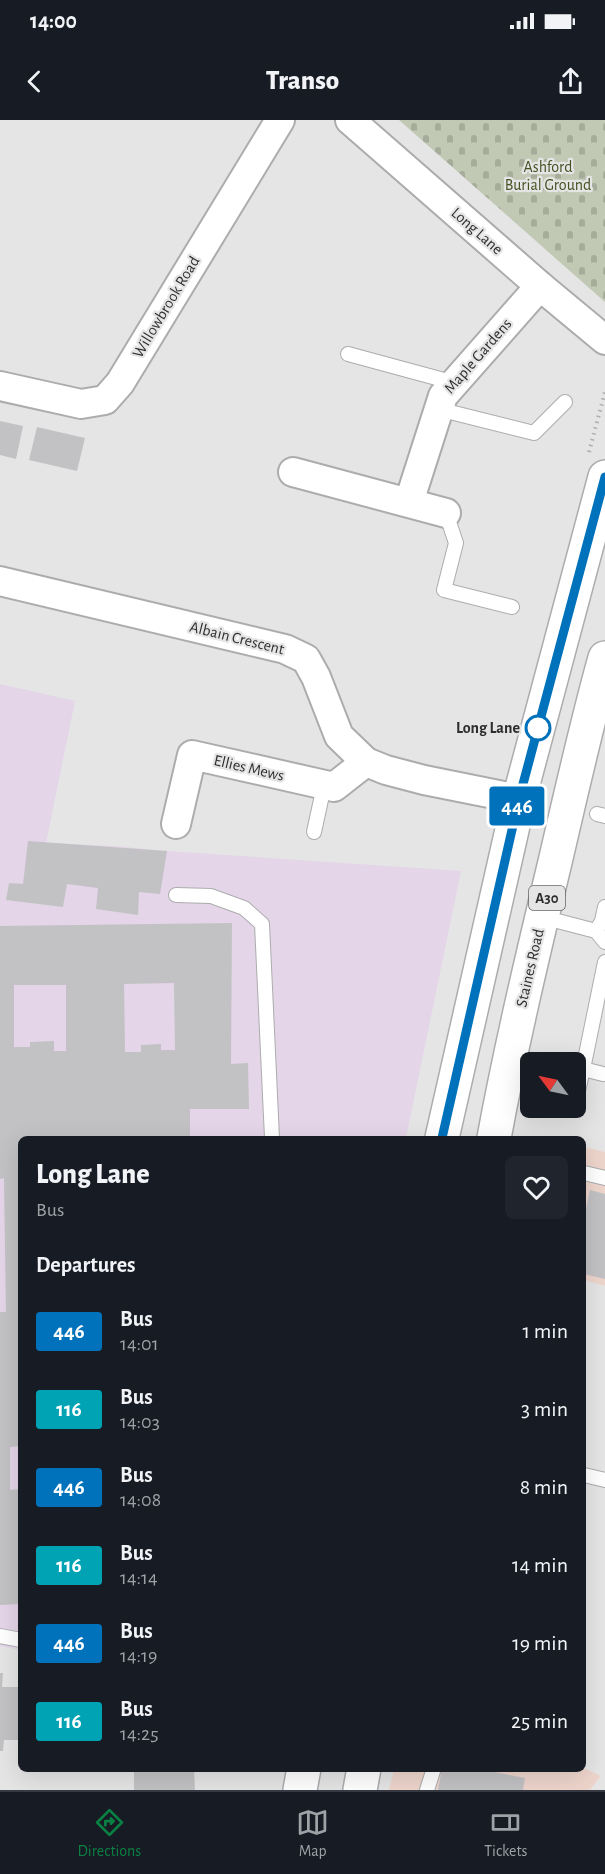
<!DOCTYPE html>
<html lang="en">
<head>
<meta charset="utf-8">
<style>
  body { margin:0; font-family:"Alegreya Sans",sans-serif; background:#20242c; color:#f1f3f6; height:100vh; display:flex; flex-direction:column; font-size:22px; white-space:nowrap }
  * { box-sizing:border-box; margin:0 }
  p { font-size:20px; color:#9ea1a6 }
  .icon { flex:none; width:33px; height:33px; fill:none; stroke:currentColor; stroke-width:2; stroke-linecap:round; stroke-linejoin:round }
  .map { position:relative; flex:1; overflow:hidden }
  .side { position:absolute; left:18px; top:1016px; width:568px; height:636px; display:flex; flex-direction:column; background:#171b24; border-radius:9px; box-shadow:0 6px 24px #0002 }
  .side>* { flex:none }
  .badge { padding:0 12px; border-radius:4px; font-size:21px; line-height:39px }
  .needle { width:39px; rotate:303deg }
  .tools { position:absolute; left:520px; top:932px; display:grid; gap:12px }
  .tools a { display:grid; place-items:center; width:66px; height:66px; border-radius:9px; background:#171b24; box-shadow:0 6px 24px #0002; font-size:30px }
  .map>.badge { position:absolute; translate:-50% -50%; box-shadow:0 0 0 3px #fff }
  h2 { padding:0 18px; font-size:22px; line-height:54px }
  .round { display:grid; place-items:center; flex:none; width:63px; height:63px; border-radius:9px; background:#20242c }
  .overview { display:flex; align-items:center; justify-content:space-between; height:102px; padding:0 18px }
  h1 { font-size:28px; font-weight:800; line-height:45px }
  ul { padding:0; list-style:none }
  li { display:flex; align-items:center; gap:18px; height:78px; padding:0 18px }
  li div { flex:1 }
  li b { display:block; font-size:22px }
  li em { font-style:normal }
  li .badge { min-width:66px; font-weight:700; text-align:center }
  .status { display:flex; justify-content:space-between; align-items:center; height:42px; padding:0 30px; background:#171b24; direction:ltr }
  .status svg { height:16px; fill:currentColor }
  header { display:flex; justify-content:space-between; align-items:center; height:78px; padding:0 18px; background:#171b24; font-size:27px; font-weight:800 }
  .menu { display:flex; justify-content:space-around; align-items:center; height:84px; border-top:2px solid #363941; background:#171b24; font-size:16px; color:#9ea1a6 }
  .menu a { display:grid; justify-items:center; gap:3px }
  .menu .on { color:#0b8043 }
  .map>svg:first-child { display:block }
  .commercial { fill:#eed5cc }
  .medical { fill:#e4d5e8 }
  .cemetery { fill:url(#cemetery-stones) }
  .building { fill:#c2c2c4; fill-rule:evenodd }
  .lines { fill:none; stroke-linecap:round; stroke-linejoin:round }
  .lane-casing { stroke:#acacae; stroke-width:16 }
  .street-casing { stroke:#acacae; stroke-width:32 }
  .highway-casing { stroke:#acacae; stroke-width:36 }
  .path { stroke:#aeaeaf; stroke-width:4; stroke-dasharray:1.5 4.5; stroke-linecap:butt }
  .lane { stroke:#fff; stroke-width:14 }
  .street { stroke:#fff; stroke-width:28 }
  .highway { stroke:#fff; stroke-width:33 }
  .line-casing { stroke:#fff; stroke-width:14 }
  .line { stroke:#0072bc; stroke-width:9 }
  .stop-dot { fill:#fff; stroke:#0072bc; stroke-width:3 }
  .labels { text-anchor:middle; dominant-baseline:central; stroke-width:4.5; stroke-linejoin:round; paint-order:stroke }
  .shield { fill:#e5e5e6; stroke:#656566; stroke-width:1.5 }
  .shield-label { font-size:15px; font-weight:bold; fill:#2e2e2f }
  .park-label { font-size:16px; fill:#455222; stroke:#e5e5e6 }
  .street-label { font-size:16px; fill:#2e2e2f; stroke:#e5e5e6 }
  .stop-label { font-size:16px; font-weight:bold; fill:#2e2e2f; stroke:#e5e5e6; text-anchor:end }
</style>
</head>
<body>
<div class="status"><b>14:00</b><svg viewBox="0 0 49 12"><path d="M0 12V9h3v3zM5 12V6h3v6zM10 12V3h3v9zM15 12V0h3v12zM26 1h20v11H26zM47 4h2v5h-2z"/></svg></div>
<header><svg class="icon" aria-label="back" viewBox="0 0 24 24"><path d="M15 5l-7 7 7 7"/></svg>Transo<svg class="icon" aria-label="share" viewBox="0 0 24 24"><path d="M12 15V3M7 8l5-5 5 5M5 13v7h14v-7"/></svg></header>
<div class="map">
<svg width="605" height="1670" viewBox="0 0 605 1670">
  <defs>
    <pattern id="cemetery-stones" width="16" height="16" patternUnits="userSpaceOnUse" patternTransform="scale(1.5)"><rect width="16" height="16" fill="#c1c8b3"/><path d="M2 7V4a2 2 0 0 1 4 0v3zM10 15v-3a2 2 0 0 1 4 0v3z" fill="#a6ac9a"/></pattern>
  </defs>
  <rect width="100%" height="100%" fill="#e5e5e6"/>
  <!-- commercial -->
  <g class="commercial">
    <path d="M 584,1027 L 605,1032 L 605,1166 L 584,1160 Z"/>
    <path d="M 584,1648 L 601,1656 L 590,1670 L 389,1670 L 394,1649 Z"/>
  </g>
  <!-- medical -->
  <path class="medical" d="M 0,564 L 75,581 L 46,723 L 114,726 L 167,731 L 461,751 L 406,1018 L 21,1018 L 21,1530 L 0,1526 Z"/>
  <!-- cemetery -->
  <path class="cemetery" d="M 399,0 L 605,0 L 605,182 Z"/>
  <!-- building -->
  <g class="building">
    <path d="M 0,301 L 23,306 L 16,339 L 0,335 Z"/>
    <path d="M 37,307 L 85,318 L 77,351 L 29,340 Z"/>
    <path d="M 28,721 L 167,731 L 160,774 L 139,772 L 138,795 L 96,789 L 98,768 L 67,764 L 63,787 L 6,780 L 9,763 L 23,764 Z"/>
    <path d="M 232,803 L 231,944 L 248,943 L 249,989 L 190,989 L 190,1018 L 21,1018 L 21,1326 L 10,1327 L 10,1370 L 21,1369 L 21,1484 L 0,1485 L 0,1192 L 6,1192 L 4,1058 L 0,1059 L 0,806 ZM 174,863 L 175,930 L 161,930 L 161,924 L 141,925 L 141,932 L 125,932 L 124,864 ZM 14,865 L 66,865 L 66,931 L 54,931 L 54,921 L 30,922 L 30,927 L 14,927 Z"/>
    <path d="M 590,1070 L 605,1074 L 605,1159 L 584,1154 L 584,1097 Z"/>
    <path d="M 0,1553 L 3,1553 L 2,1567 L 21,1567 L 21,1620 L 4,1620 L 3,1631 L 0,1631 Z"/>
    <path d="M 134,1648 L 194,1648 L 195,1670 L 134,1670 Z"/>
    <path d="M 442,1648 L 495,1648 L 494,1652 L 525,1658 L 523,1670 L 438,1670 Z"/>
  </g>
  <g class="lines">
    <!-- lane casing -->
    <g class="lane-casing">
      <g id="lane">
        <path d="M 348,234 L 455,263"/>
        <path d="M 438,289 L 534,313 L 565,282"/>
        <path d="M 446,393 L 456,423 L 444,470 L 512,487"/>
        <path d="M 597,694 L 605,696"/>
        <path d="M 314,712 L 324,666"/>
        <path d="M 176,775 L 211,776 L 244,788 L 262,804 L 272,1018"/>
        <path d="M 542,797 L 596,811 L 605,822"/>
        <path d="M 596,811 L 602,801 L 605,787"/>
        <path d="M 603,954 L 583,949 L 605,842"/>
        <path d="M 576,980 L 583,949"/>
        <path d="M 584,1053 L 605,1058"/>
        <path d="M 584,1355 L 605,1360"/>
        <path d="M 0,1516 L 21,1520"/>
        <path d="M 427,1670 L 434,1648"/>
      </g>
    </g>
    <!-- street casing -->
    <g class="street-casing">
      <g id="street">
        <path d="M 350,0 L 540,166 L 605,220"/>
        <path d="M 0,266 L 81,284 L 105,280 L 120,263 L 280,0"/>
        <path d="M 293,352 L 446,393"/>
        <path d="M 409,382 L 443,276 L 540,166"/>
        <path d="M 0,461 L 285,529 L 306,539 L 316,557 L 339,616 L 366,642 L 386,650 L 424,660 L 519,679"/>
        <path d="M 176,704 L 192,635 L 334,667 L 366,642"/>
      </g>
    </g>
    <!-- highway casing -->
    <g class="highway-casing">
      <g id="highway">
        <path d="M 442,1018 L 519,679 L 605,357"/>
        <path d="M 494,1018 C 511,926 533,834 555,742 C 571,674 586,606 605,538"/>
        <path d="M 300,1670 L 304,1648"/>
        <path d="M 360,1670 L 364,1648"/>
      </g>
    </g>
    <!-- path -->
    <path class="path" d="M 589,332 L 605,272"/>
    <!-- lane -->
    <use href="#lane" class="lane"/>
    <!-- street -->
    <use href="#street" class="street"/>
    <!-- highway -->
    <use href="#highway" class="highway"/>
  </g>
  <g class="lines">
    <!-- line casing -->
    <g class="line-casing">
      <path id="line" d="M 442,1018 L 519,679 L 605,357"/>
    </g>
    <!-- line -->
    <use href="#line" class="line"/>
  </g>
  <!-- markers -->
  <circle class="stop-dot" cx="538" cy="608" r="12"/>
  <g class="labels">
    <!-- shield labels -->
    <rect class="shield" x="529" y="766" width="36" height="24" rx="4.5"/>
    <g class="shield-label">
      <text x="547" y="778">A30</text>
    </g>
    <!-- park labels -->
    <g class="park-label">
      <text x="548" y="47">Ashford<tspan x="548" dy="18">Burial Ground</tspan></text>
    </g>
    <!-- street labels -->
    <g class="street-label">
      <text transform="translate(477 111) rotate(41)">Long Lane</text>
      <text transform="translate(166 187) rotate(-59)">Willowbrook Road</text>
      <text transform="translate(478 236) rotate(-49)">Maple Gardens</text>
      <text transform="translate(237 518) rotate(14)">Albain Crescent</text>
      <text transform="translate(249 648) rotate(13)">Ellies Mews</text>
      <text transform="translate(530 848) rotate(-77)">Staines Road</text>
    </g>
    <!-- stop labels -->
    <g class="stop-label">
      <text x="520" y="608">Long Lane</text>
    </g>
  </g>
</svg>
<div class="tools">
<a><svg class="needle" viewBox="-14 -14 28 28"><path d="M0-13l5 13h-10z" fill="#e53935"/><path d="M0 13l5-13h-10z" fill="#9ea1a6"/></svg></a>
</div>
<b class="badge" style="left:517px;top:686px;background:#0072bc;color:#fff">446</b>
<section class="side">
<div class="overview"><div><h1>Long Lane</h1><p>Bus</p></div><a class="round"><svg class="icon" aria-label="heart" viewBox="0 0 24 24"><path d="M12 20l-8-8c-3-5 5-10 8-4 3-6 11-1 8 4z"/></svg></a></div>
<h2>Departures</h2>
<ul>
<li><span class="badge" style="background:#0072bc;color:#fff">446</span><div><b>Bus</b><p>14:01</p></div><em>1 min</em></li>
<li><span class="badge" style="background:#00a3b4;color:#fff">116</span><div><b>Bus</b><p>14:03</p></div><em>3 min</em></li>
<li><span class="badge" style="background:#0072bc;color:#fff">446</span><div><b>Bus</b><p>14:08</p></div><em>8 min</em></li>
<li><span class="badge" style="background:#00a3b4;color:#fff">116</span><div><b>Bus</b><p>14:14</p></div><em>14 min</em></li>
<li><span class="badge" style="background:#0072bc;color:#fff">446</span><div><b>Bus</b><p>14:19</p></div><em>19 min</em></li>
<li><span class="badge" style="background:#00a3b4;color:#fff">116</span><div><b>Bus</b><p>14:25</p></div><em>25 min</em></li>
</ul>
</section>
</div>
<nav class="menu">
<a class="on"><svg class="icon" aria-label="directions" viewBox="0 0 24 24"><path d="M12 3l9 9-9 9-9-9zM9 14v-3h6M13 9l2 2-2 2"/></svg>Directions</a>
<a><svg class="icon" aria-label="map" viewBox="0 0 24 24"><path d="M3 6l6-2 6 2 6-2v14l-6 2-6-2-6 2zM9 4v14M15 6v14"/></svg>Map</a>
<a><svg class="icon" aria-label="tickets" viewBox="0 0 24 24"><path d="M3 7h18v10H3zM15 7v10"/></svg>Tickets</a>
</nav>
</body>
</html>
